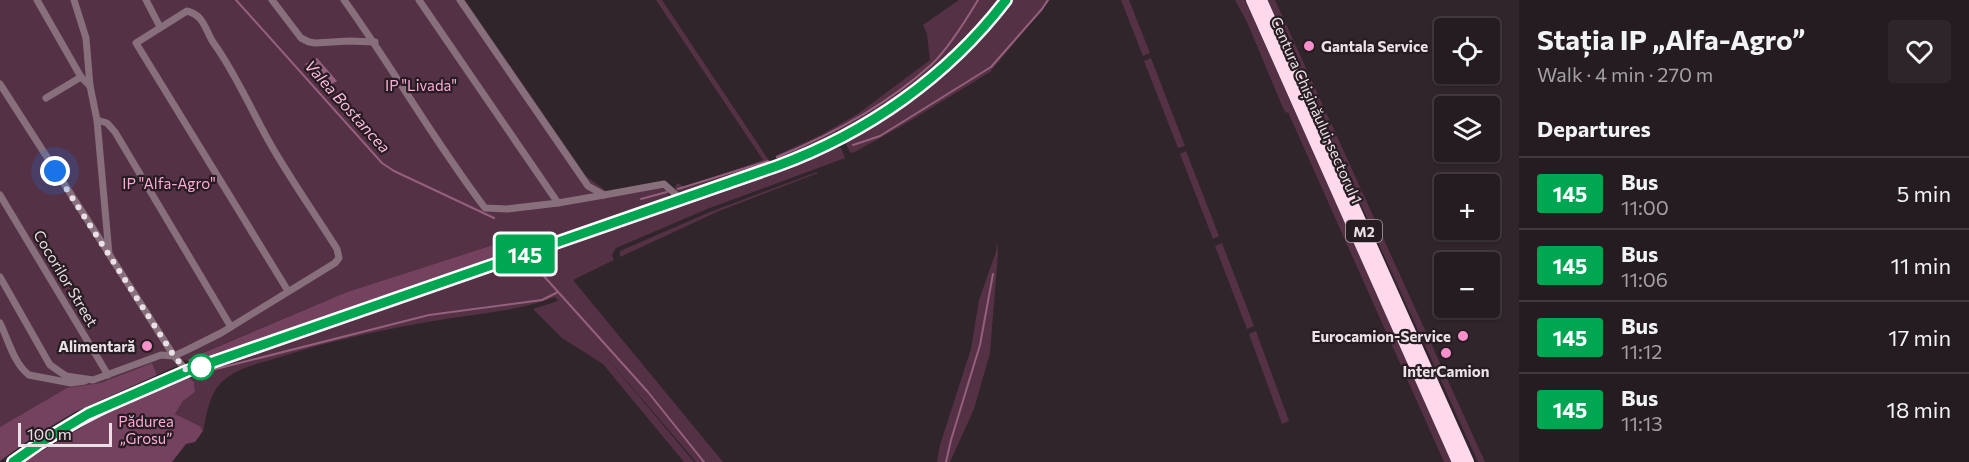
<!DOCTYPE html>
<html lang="en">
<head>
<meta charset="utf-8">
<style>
  body { margin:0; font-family:Commissioner,sans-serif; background:#2d252a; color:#f1f3f6; height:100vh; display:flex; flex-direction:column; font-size:22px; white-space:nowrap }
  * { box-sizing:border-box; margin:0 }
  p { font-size:20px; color:#a3a1a5 }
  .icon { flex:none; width:33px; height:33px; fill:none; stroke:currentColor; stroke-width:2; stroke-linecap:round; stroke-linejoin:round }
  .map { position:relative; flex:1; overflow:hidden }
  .side { display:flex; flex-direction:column; background:#251c21; width:450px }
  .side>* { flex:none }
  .badge { padding:0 12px; border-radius:4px; font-size:21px; line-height:39px }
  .tools { position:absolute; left:1434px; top:18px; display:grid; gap:12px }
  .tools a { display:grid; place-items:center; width:66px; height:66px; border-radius:6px; background:#251c21; box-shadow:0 2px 4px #0004,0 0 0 2px #423a3f; font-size:30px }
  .scale { position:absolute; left:18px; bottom:15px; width:94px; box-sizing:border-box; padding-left:6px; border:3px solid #e9e1e5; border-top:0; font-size:16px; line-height:21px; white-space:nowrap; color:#e9e1e5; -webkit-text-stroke:4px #271c22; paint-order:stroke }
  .you { position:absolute; width:30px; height:30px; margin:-15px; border:4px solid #fff; border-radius:50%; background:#1a73e8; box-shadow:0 0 0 9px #1a73e833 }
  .map>.badge { position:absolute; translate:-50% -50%; box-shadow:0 0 0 3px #fff }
  h2 { padding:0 18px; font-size:22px; line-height:54px }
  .round { display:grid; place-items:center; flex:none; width:63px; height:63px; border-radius:6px; background:#2d252a }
  .head { display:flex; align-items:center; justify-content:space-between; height:102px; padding:0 18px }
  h1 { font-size:28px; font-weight:700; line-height:45px }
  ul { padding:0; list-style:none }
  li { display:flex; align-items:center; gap:18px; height:72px; padding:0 18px; border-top:2px solid #423a3f }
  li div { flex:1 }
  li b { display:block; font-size:22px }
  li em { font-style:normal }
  li .badge { min-width:66px; font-weight:700; text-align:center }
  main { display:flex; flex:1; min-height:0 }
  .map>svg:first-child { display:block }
  .green { fill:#553145 }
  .forest { fill:#74425e }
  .water { fill:#95607d }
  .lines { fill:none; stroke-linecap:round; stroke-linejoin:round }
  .stream { stroke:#95607d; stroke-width:2 }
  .street { stroke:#886f7c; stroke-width:7 }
  .highway { stroke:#fed9ec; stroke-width:12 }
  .line-casing { stroke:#fff; stroke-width:14 }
  .line { stroke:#00a651; stroke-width:9 }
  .walk { stroke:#e9e1e5; stroke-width:6; stroke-dasharray:0 10.8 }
  .poi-dot { fill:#f890cb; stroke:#271c22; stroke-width:2 }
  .stop-dot { fill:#fff; stroke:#00a651; stroke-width:3 }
  .labels { text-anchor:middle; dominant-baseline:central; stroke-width:4.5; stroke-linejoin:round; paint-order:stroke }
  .shield { fill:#271c22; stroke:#afa6aa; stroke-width:1.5 }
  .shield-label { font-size:14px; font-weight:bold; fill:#e9e1e5 }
  .poi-label { font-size:15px; font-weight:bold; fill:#e9e1e5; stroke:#271c22; text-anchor:end }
  .park-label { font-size:15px; fill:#fbabd7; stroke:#271c22 }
  .street-label { font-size:15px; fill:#e9e1e5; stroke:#271c22 }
  .water-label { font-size:16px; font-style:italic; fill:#fcbbde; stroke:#271c22 }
</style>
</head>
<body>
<main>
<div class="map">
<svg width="1519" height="462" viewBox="0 0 1519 462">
  <rect width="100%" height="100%" fill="#31252c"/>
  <!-- green -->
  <g class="green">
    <path d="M 0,0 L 465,0 L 586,176 C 594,183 606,189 611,196 L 658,187 L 666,189 L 669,196 L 654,204 L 528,247 L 521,236 L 347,292 L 178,363 L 179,365 L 157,375 L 152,363 L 100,383 L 67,389 L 0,427 Z"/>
    <path d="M 656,0 L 662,0 L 770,162 L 689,191 L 677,192 L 675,188 L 677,183 L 685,187 L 763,160 Z"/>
    <path d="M 959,0 L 998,0 C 981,21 964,43 943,61 C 893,104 838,134 778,159 L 775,156 L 821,135 L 859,113 L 930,60 L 927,34 L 923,25 Z"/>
    <path d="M 1012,0 L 1050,0 L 990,72 L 905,124 L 853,153 L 850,152 L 846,144 L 847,142 C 911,104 968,60 1012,0 Z"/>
    <path d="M 1121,0 L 1129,0 L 1150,53 L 1143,56 Z"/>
    <path d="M 1235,0 L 1245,0 L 1452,462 L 1444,462 L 1288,112 L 1286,113 L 1283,108 L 1247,22 Z"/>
    <path d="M 1268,0 L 1275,0 L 1485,462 L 1478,462 Z"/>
    <path d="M 1151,58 L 1185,146 L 1178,148 L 1144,61 Z"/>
    <path d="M 838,148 L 841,148 L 845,158 L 707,209 L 616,248 L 612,255 L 614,260 L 573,280 L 723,462 L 696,462 L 597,346 L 694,462 L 684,462 L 603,364 L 562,338 L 533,309 L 558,301 L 555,297 C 516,312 474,314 433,321 C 381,330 329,341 277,358 C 260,363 237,368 223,381 C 209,393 207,414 203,431 L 200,426 L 175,414 L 183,401 L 195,392 L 194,382 L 189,378 L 651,216 C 715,197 777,174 838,148 Z"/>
    <path d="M 1186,151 L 1219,236 L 1213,239 L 1180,154 Z"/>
    <path d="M 817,172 L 818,173 L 719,211 L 620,257 L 620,251 L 710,212 Z"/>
    <path d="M 997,241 L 998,253 L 990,353 L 974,409 L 950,462 L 937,462 L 940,445 L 971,349 L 979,300 L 996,252 Z"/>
    <path d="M 1222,243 L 1254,326 L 1247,329 L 1215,246 Z"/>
    <path d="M 1256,331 L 1289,421 L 1282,424 L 1249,334 Z"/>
  </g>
  <!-- forest -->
  <g class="forest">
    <path d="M 521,236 L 528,247 L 203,359 L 191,362 L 186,360 L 347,292 Z"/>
    <path d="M 152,363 L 157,375 L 75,412 L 36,435 L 0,461 L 0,427 L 67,388 L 100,383 Z"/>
    <path d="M 189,378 L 194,382 L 195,392 L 183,401 L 175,414 L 200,426 L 203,431 L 195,442 L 186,444 L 172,462 L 23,462 L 101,416 L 155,391 Z"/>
  </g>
  <!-- water -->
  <path class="water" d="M 317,58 L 337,81 L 328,86 L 320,86 L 305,64 Z"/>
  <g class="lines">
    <!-- stream -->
    <g class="stream">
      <path d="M 236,0 L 382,163 L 394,171 L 494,218"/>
      <path d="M 853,145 L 880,136 L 991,67 L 1042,9 L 1048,0"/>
      <path d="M 777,157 C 833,134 887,105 932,64 C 949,48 966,20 978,0"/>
      <path d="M 678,189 L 768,161"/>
      <path d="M 641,199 L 667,192"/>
      <path d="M 542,274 L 648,392 L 704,462"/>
      <path d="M 208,371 L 429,315 L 542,300 L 558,292"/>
      <path d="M 946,462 L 951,440 L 980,345 L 993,274"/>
    </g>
    <!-- street -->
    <g class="street">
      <path d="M 37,0 L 81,77 L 90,86"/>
      <path d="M 74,0 L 86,38 L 90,86 L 97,120 L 109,254 L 174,356 L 187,371"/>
      <path d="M 146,0 L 160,27"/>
      <path d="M 272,0 L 301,38 L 309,42 L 315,43 L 349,41 L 375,42"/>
      <path d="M 344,0 C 393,68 434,141 485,208 L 507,209 L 558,203"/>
      <path d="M 419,0 L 558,203 L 604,195"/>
      <path d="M 460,0 L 588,186 L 604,195 L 664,184 L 682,200"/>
      <path d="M 0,84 L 108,252"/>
      <path d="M 46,98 L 81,77"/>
      <path d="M 97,120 L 107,123 L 115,132 L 231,327"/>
      <path d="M 0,195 L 108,375"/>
      <path d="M 0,277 L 50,365 L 66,376 L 93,380 L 161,355 L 174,356 L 187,350 L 221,333 L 335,263 L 339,258 L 337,249 C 315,214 291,180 271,145 C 252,112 237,76 215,45 C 205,32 206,16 187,11 L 136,43 L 288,291"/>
      <path d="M 0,323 C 8,339 14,364 29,375 L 71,383 L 85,381"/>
    </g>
    <!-- highway -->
    <g class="highway">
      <path d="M 1252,0 L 1458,462"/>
      <path d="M 1261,0 L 1468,462"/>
      <path d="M 13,462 C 69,423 124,397 187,371 L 777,166 C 868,133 947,76 1006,0"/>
    </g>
  </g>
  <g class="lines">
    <!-- line casing -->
    <g class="line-casing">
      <path id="line" d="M 13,462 L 40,443 L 88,414 L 187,371 L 777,166 C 867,133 947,77 1006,0"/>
    </g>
    <!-- line -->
    <use href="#line" class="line"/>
    <!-- walk -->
    <path class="walk" d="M 55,171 L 174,356 L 187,371 L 201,367"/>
  </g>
  <!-- markers -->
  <g class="poi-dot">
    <circle cx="1309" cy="46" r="6"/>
    <circle cx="1463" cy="336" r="6"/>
    <circle cx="147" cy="346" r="6"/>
    <circle cx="1446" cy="353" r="6"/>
  </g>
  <circle class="stop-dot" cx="201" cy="367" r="12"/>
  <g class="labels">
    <!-- shield labels -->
    <rect class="shield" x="1346" y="220" width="36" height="22" rx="4.5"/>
    <g class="shield-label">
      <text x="1364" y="231">M2</text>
    </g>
    <!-- poi labels -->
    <g class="poi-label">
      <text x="1321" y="46" text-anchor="start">Gantala Service</text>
      <text x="1451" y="336">Eurocamion-Service</text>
      <text x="135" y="346">Alimentară</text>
      <text x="1446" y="371" text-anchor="middle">InterCamion</text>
    </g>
    <!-- park labels -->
    <g class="park-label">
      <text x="421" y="85">IP "Livada"</text>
      <text x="169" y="183">IP "Alfa-Agro"</text>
      <text x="146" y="421">Pădurea<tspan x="146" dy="17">„Grosu”</tspan></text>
    </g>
    <!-- street labels -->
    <g class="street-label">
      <text transform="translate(1317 110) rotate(66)">Centura Chișinăului, sectorul 1</text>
      <text transform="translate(66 278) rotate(59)">Cocorilor Street</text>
    </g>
    <!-- water labels -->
    <g class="water-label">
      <text transform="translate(348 106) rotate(48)">Valea Bostancea</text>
    </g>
  </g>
</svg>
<div class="tools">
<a><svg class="icon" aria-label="locate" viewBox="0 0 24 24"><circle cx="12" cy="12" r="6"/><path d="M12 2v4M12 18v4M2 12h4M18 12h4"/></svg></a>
<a><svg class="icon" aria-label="layers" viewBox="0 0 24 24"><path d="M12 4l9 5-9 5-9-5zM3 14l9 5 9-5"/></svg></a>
<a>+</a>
<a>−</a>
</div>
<div class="scale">100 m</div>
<div class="you" style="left:55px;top:171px"></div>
<b class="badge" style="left:525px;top:254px;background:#00a651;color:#fff">145</b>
</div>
<section class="side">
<div class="head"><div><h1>Stația IP „Alfa-Agro”</h1><p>Walk · 4 min · 270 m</p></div><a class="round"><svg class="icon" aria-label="heart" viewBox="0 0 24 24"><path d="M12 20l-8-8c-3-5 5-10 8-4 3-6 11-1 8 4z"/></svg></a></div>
<h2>Departures</h2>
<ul>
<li><span class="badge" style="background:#00a651;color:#fff">145</span><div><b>Bus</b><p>11:00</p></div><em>5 min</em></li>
<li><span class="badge" style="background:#00a651;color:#fff">145</span><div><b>Bus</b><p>11:06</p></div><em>11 min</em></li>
<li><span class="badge" style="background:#00a651;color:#fff">145</span><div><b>Bus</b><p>11:12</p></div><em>17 min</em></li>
<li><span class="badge" style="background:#00a651;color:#fff">145</span><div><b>Bus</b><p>11:13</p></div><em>18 min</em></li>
</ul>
</section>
</main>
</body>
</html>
